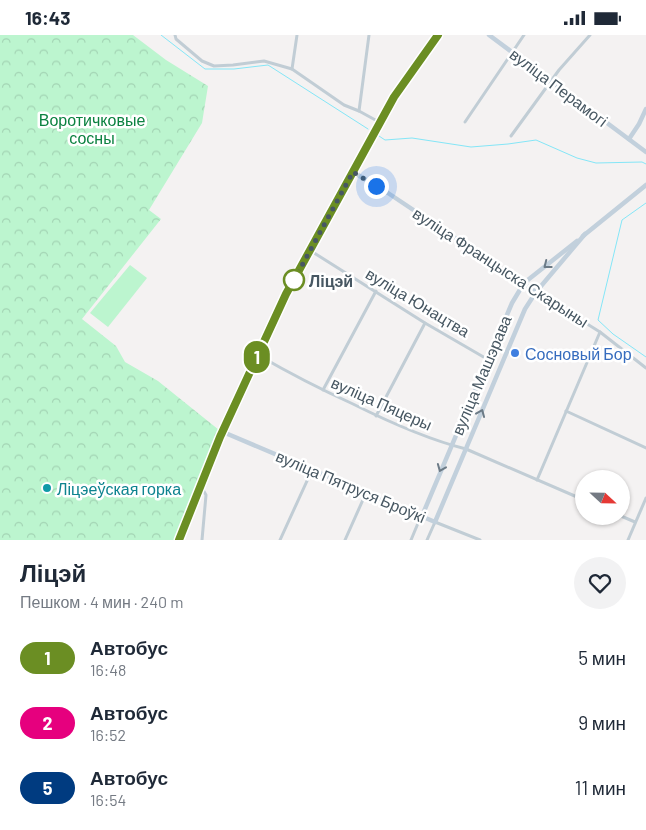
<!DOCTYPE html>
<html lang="ru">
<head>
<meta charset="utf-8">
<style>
  body { margin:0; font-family:Barlow,sans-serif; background:#f2f2f3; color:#1f2937; height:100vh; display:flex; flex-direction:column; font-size:19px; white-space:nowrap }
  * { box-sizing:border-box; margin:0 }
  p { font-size:16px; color:#747a83 }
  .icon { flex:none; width:28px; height:28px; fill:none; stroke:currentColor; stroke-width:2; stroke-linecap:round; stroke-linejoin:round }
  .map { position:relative; height:505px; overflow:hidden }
  .sheet { display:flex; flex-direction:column; background:#fff; flex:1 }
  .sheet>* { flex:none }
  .badge { padding:0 10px; border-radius:16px; font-size:18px; line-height:32px }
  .needle { width:32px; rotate:112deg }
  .buttons { position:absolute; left:575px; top:435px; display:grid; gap:10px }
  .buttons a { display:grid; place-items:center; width:55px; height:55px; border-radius:50%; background:#fff; box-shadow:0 1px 4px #0004; font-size:25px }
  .you { position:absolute; width:25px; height:25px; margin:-12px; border:4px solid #fff; border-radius:50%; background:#1a73e8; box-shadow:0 0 0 8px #1a73e833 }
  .map>.badge { position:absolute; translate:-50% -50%; box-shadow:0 0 0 2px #fff }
  .round { display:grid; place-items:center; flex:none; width:52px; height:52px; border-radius:26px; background:#f2f2f3 }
  .head { display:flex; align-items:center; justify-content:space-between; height:85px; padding:0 20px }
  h1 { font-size:24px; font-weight:600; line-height:38px }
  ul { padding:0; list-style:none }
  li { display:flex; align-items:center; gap:15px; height:65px; padding:0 20px }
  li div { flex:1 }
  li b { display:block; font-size:19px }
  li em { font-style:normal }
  li .badge { min-width:55px; font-weight:700; text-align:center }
  .status { display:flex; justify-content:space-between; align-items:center; height:35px; padding:0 25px; background:#fff; direction:ltr }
  .status svg { height:14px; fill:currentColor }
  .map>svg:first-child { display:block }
  .forest { fill:url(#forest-crowns) }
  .pitch { fill:#bcf5cf }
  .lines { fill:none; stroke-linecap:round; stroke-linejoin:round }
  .stream { stroke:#84e6f7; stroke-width:1 }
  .street { stroke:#c1cdd5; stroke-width:3 }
  .secondary { stroke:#c2d0dc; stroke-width:4.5 }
  .oneway { stroke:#6c7b87 }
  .line-casing { stroke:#fff; stroke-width:11 }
  .line { stroke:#6b8e23; stroke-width:8 }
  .walk { stroke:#475762; stroke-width:5; stroke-dasharray:0 9 }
  .stop-dot { fill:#fff; stroke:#6b8e23; stroke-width:2.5 }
  .shop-dot { fill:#3f7fe0; stroke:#fff; stroke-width:2 }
  .culture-dot { fill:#0f9aa8; stroke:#fff; stroke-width:2 }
  .labels { text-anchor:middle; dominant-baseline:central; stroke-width:5; stroke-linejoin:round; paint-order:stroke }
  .street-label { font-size:16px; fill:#475762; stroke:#fff }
  .park-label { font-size:16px; fill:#0c8241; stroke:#fff }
  .stop-label { font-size:16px; font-weight:bold; fill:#475762; stroke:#fff; text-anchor:start }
  .shop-label { font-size:16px; fill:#366cbe; stroke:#fff; text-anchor:start }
  .culture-label { font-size:16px; fill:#0d838f; stroke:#fff; text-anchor:start }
</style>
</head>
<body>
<div class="status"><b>16:43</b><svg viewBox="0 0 49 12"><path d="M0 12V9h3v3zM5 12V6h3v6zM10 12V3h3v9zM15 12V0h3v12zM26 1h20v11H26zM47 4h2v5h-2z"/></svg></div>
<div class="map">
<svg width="646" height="505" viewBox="0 0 646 505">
  <defs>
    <pattern id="forest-crowns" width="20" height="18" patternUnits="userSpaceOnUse" patternTransform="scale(1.25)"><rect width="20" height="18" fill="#bcf5cf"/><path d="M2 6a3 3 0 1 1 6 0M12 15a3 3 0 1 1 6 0" fill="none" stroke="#a3d4b4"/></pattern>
  </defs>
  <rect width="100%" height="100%" fill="#f4f2f2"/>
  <!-- forest -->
  <path class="forest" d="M 0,0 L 133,0 L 166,25 L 208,51 L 202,88 L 149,175 L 161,184 L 82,284 L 116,311 L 125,327 L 158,346 L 219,395 L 175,505 L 0,505 Z"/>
  <!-- pitch -->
  <path class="pitch" d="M 130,230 L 147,243 L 108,292 L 90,278 Z"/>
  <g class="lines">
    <!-- stream -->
    <g class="stream">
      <path d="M 161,0 L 205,34 L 234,34 L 268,30 L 368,94"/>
      <path d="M 379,101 L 385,105 L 412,103 L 471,112 L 508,109 L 536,105 L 577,123 L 596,128 L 642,127 L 646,129"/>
      <path d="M 646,168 L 622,185 L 598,285 L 613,299 L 646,322"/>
    </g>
    <!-- street -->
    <g class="street">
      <path d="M 175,0 L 176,4 L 202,26 L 214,31 L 233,30 L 264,26 L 292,34 L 344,70 L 359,76"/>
      <path d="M 369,0 L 359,76 L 379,87"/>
      <path d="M 292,34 L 297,0"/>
      <path d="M 465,87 L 524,0"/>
      <path d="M 511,101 L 559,35 L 590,0"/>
      <path d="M 311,216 L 425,288 L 487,324"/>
      <path d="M 536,257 L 600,297 L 646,333"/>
      <path d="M 258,320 C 289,338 320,354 353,369 C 389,387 426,404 466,414 L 584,465"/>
      <path d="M 323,355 L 376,256"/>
      <path d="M 566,376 L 646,413"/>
      <path d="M 376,381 L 425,288"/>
      <path d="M 537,445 L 600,297"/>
      <path d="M 202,453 L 206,460 L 202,505"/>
      <path d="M 621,481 L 635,487"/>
      <path d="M 280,505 L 312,435"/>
      <path d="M 345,505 L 366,458"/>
      <path d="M 411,505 L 421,481"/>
      <path d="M 427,505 L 435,487 L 480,505"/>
      <path d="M 628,505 L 646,463"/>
    </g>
    <!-- secondary -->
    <g class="secondary">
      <path d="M 489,0 L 646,117"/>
      <path d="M 629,104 L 639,89 L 646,74"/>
      <path d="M 353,137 L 388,158 L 536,257"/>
      <path d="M 583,201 L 646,150"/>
      <path d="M 223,397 L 435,487 L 525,274 L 536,257 L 585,199"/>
      <path d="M 422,481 L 512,268 L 524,248 L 577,206"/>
      <path d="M 179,505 L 220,402 L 286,259 L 311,216 L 379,87 L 394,62 L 438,0"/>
    </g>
  </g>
  <!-- one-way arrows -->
  <defs><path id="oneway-chevron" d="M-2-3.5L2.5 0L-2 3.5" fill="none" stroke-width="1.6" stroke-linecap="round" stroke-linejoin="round" transform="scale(1.25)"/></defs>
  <g class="oneway">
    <use href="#oneway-chevron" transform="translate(547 230) rotate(142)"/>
    <use href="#oneway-chevron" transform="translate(481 378) rotate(-67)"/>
    <use href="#oneway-chevron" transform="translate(441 433) rotate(112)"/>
  </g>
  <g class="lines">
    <!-- line casing -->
    <g class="line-casing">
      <path id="line" d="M 179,505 L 220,402 L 286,259 L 394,62 L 438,0"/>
    </g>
    <!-- line -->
    <use href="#line" class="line"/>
    <!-- walk -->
    <path class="walk" d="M 294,245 L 353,137 L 376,151"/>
  </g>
  <!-- markers -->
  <circle class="stop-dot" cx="294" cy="245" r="10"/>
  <circle class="shop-dot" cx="515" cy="318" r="5"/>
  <circle class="culture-dot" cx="47" cy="453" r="5"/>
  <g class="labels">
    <!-- street labels -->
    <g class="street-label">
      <text transform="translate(559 52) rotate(37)">вуліца Перамогі</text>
      <text transform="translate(501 232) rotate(33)">вуліца Францыска Скарыны</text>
      <text transform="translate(418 267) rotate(31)">вуліца Юнацтва</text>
      <text transform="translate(481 340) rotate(-67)">вуліца Машэрава</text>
      <text transform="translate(382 368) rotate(24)">вуліца Пяцеры</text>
      <text transform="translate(351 451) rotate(23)">вуліца Пятруся Броўкі</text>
    </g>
    <!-- park labels -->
    <g class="park-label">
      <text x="92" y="84">Воротичковые<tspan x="92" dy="18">сосны</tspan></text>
    </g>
    <!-- stop labels -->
    <g class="stop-label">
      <text x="309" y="245">Ліцэй</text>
    </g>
    <!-- shop labels -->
    <g class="shop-label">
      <text x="525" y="318">Сосновый Бор</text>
    </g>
    <!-- culture labels -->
    <g class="culture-label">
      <text x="57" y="453">Ліцэеўская горка</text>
    </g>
  </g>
</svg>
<div class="buttons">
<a><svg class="needle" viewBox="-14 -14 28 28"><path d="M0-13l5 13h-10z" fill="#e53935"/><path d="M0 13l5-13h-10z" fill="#747a83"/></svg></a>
</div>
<div class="you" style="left:376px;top:151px"></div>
<b class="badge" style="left:257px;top:322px;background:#6b8e23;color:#fff">1</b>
</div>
<section class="sheet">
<div class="head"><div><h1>Ліцэй</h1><p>Пешком · 4 мин · 240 m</p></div><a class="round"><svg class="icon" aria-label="heart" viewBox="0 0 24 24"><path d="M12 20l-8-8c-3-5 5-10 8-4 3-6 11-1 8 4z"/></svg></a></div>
<ul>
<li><span class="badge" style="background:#6b8e23;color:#fff">1</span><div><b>Автобус</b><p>16:48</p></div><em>5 мин</em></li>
<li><span class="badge" style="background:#e6007e;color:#fff">2</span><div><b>Автобус</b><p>16:52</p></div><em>9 мин</em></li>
<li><span class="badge" style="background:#003b80;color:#fff">5</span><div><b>Автобус</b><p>16:54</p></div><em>11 мин</em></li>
</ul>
</section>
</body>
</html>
